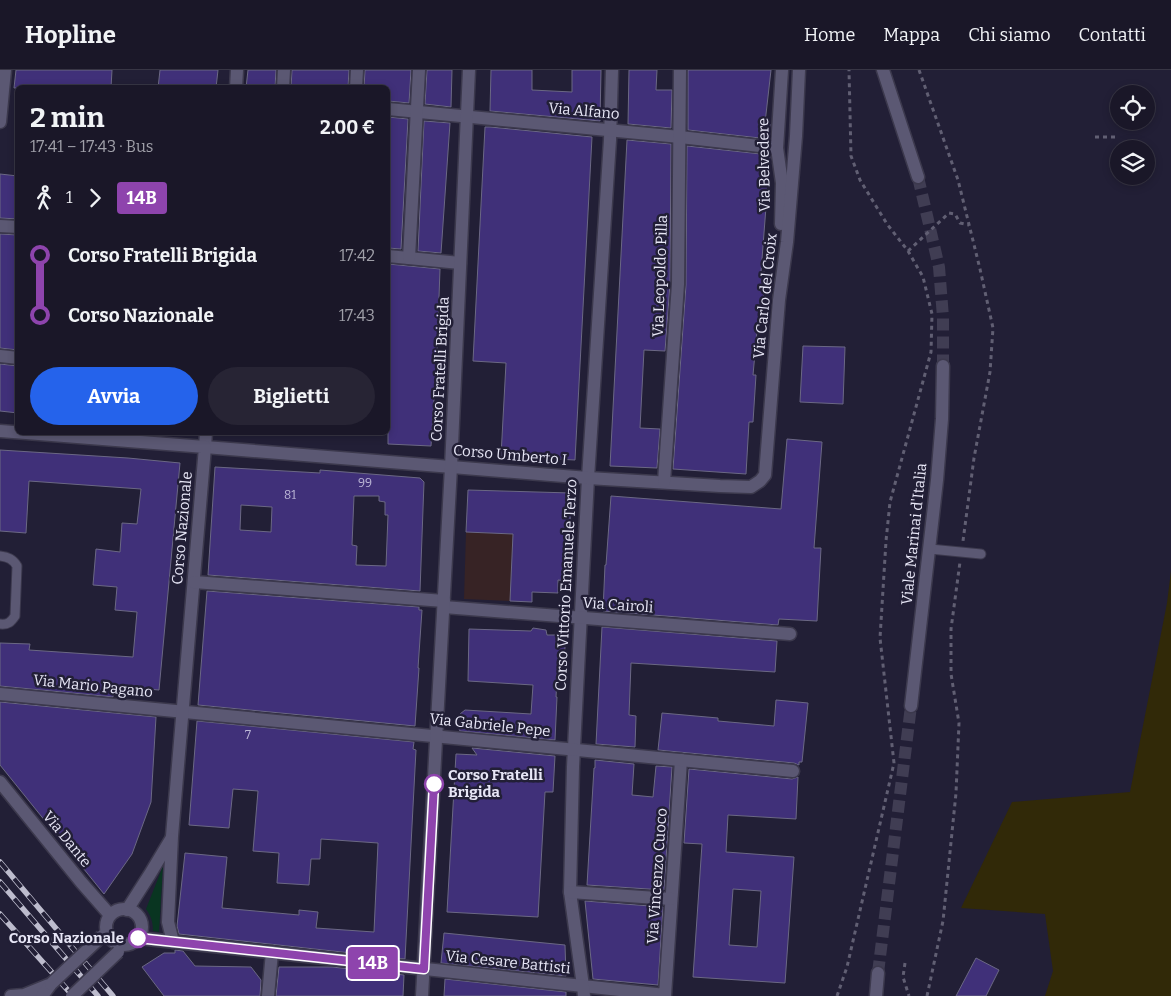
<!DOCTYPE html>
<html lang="it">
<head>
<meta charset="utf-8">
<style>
  body { margin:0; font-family:Bitter,serif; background:#272434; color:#f1f3f6; height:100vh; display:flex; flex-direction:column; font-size:19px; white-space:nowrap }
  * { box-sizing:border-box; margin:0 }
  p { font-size:16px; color:#9f9fa8 }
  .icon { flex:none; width:28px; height:28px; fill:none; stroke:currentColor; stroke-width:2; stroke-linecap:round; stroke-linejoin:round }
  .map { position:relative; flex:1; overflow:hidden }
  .panel { position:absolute; left:15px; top:15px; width:375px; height:350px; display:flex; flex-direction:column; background:#1a1728; border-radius:8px; box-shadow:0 2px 8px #0003,0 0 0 1px #383645 }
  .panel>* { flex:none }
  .badge { padding:0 10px; border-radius:4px; font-size:18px; line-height:32px }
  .fabs { position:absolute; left:1110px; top:15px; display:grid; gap:10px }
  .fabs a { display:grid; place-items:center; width:45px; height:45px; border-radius:50%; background:#1a1728; box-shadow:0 2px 8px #0003,0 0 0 1px #383645; font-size:25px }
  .map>.badge { position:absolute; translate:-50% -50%; box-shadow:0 0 0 2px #fff }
  .legs { display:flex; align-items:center; gap:8px; height:55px; padding:0 15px; font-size:16px }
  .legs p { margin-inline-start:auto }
  .overview { display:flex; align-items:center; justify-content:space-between; height:85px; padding:0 15px }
  h1 { font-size:28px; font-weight:700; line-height:38px }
  .action { display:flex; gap:10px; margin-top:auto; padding:10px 15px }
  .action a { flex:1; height:58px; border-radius:30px; background:#2563eb; color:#fff; font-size:20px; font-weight:700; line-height:58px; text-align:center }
  .action a+a { background:#272434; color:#f1f3f6 }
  ul { padding:0 15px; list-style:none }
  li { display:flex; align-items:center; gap:18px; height:60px; font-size:19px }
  li i { display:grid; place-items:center; width:8px; height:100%; margin:0 6px; background:currentColor }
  li i::after { content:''; width:12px; height:12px; margin:-6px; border:4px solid; border-radius:50%; background:#1a1728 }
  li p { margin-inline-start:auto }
  li:first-child i { background:linear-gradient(#0000 50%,currentColor 0) }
  li:last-child i { background:linear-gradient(currentColor 50%,#0000 0) }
  header { display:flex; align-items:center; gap:30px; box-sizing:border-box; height:70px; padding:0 25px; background:#1a1728; border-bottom:1px solid #383645 }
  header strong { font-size:24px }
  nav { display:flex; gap:28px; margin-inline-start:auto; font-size:18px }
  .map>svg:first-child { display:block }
  .commercial { fill:#372325 }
  .green { fill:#093521 }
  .sand { fill:#312908 }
  .building { fill:#403079; stroke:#6b6884; fill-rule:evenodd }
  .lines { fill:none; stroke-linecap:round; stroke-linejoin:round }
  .secondary-tunnel { stroke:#403d53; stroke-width:12; stroke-dasharray:12 6; stroke-linecap:butt }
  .lane-casing { stroke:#3c394d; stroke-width:11 }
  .street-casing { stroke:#3c394d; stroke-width:15 }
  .secondary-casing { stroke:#3c394d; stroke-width:15 }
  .path { stroke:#615f73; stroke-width:3; stroke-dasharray:4 4; stroke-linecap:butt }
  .lane { stroke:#5b5873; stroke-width:9 }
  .street { stroke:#5b5873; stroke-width:12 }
  .secondary { stroke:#5b5873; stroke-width:12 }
  .rail-casing { stroke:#bdbccd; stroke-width:5.5 }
  .rail { stroke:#221f36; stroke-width:4; stroke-dasharray:11; stroke-linecap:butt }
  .secondary-bridge-casing { stroke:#3c394d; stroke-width:15; stroke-linecap:butt }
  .secondary-bridge { stroke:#5b5873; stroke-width:12 }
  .line-1-casing { stroke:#fff; stroke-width:11 }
  .line-1 { stroke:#8e44ad; stroke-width:8 }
  .stop-1-dot { fill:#fff; stroke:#8e44ad; stroke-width:2.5 }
  .labels { text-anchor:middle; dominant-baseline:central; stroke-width:5; stroke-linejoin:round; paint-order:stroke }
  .number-label { font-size:12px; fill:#bdb8d7 }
  .street-label { font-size:15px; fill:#e7e6f6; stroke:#221f36 }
  .stop-label { font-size:15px; font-weight:bold; fill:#e7e6f6; stroke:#221f36; text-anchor:start }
</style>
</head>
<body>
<header>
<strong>Hopline</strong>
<nav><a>Home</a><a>Mappa</a><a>Chi siamo</a><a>Contatti</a></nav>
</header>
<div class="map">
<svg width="1171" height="926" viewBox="0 0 1171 926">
  <rect width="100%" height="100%" fill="#221f36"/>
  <!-- commercial -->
  <path class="commercial" d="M 466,462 L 513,464 L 510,531 L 464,529 Z"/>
  <!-- green -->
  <path class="green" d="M 163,796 L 159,862 L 153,861 C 153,852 151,846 146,839 Z"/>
  <!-- sand -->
  <path class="sand" d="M 1171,501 L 1171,926 L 1045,926 L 1053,901 L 1045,844 L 961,838 L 1012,732 L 1130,722 L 1167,533 Z"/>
  <!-- building -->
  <g class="building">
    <path d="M 16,0 L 112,0 L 111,18 L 14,18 Z"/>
    <path d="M 160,0 L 218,0 L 216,18 L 158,18 Z"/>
    <path d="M 248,0 L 276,0 L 275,18 L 246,18 Z"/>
    <path d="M 292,0 L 349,0 L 348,18 L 291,18 Z"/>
    <path d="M 365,0 L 411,0 L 409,33 L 388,31 L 388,18 L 364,18 Z"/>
    <path d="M 427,0 L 452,0 L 451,37 L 425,34 Z"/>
    <path d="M 491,0 L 532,0 L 532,20 L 572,22 L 572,0 L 601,0 L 600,51 L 490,41 Z"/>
    <path d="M 629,0 L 657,0 L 656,20 L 672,20 L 671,58 L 628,54 Z"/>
    <path d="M 688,0 L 771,0 L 765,53 L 770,54 L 769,69 L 688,60 Z"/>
    <path d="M 388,47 L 408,49 L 401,179 L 388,178 Z"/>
    <path d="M 424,51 L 450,53 L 441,183 L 418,181 Z"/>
    <path d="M 485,57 L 490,57 L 592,67 L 575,390 L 501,386 L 506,293 L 473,291 Z"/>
    <path d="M 627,70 L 671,74 L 670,214 L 665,281 L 644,280 L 640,358 L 660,359 L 657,398 L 610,396 Z"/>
    <path d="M 687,76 L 770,85 L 761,202 L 765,202 L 762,251 L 758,250 L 753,305 L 756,305 L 753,352 L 749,352 L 746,404 L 673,399 L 686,215 Z"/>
    <path d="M 0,104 L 18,106 L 18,149 L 0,148 Z"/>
    <path d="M 0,164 L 18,165 L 18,280 L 0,278 Z"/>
    <path d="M 388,194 L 440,199 L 437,283 L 431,376 L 388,374 Z"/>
    <path d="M 803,276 L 845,277 L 843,334 L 800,332 Z"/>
    <path d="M 0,294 L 18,296 L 18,343 L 0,341 Z"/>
    <path d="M 787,369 L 822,372 L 814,478 L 821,478 L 817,551 L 779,549 L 778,555 L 603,541 L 605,495 L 606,495 L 611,426 L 781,439 Z"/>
    <path d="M 0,380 L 128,388 L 180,393 L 159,620 L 113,616 L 113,627 L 0,616 L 0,573 L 30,574 L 29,580 L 133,587 L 137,542 L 115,540 L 117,517 L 93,515 L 96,479 L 120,482 L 122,453 L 137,454 L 141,419 L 29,411 L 26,463 L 0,461 Z"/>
    <path d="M 215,397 L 320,403 L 320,400 L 420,408 L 424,412 L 420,521 L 208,505 ZM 354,426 L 379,426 L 379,431 L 385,432 L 385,445 L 388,445 L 386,496 L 356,495 L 357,476 L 352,475 ZM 241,435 L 272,437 L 271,462 L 240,460 Z"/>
    <path d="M 468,420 L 571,423 L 568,511 L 558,510 L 558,523 L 532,522 L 532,532 L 510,531 L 513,464 L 466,462 Z"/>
    <path d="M 207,521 L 419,537 L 419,540 L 422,540 L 418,598 L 419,598 L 415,656 L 198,635 Z"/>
    <path d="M 602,557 L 777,571 L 775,602 L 631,593 L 629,645 L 636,646 L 635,677 L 596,674 Z"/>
    <path d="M 533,558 L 546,560 L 547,565 L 559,565 L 564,571 L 565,578 L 562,600 L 557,609 L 556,627 L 557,627 L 555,670 L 460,661 L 458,657 L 457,649 L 460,644 L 465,640 L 531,644 L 533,615 L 468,611 L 469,559 L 531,561 Z"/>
    <path d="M 776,630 L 808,633 L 802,692 L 799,692 L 799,695 L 794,693 L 658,680 L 662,643 L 718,648 L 718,651 L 774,656 Z"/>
    <path d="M 0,632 L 156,647 L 151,732 L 132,784 L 104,824 L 0,695 Z"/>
    <path d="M 197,651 L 414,672 L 413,679 L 416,680 L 405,889 L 179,864 L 177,856 L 185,783 L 227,787 L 222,838 L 299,845 L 299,840 L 318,842 L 316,858 L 374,862 L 378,773 L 321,769 L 320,789 L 311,789 L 309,815 L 277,813 L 279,783 L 253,781 L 258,721 L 233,719 L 229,758 L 189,755 Z"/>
    <path d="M 472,678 L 555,686 L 553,722 L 545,722 L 538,847 L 447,842 L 456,684 L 477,685 Z"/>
    <path d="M 595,690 L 634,694 L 632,725 L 653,727 L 656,696 L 672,697 L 664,820 L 587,815 L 594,698 L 595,698 Z"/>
    <path d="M 689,699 L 792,709 L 798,707 L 796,749 L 728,745 L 726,782 L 794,787 L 785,913 L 693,907 L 702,774 L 684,773 ZM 733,819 L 761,821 L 757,877 L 729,875 Z"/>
    <path d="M 585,831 L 663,837 L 658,915 L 593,909 Z"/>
    <path d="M 444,863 L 565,875 L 566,906 L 441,893 Z"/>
    <path d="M 175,880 L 183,881 L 195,896 L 251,897 L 261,910 L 260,926 L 164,926 L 142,897 L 164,883 L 175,883 Z"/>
    <path d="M 976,888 L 999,900 L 986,926 L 956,926 Z"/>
    <path d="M 279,897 L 332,897 L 404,905 L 403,926 L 276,926 Z"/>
    <path d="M 445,909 L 566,922 L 566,926 L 444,926 Z"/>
  </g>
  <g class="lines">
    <!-- secondary-tunnel -->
    <g class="secondary-tunnel">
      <path d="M 918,107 L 939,197 L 943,247 L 943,296"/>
      <path d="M 878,903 L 911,636"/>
    </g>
    <!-- lane casing -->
    <g class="lane-casing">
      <g id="lane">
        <path d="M 930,479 L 981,484"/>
        <path d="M 0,486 C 8,487 13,489 17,496 L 15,546 C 11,552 8,555 0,554"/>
      </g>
    </g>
    <!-- street casing -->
    <g class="street-casing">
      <g id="street">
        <path d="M 612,0 L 610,70 L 588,408 L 573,697 L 570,822 L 583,916 L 665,925 L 681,690"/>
        <path d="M 236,18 L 237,0"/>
        <path d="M 283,18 L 284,0"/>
        <path d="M 356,18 L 357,0"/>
        <path d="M 388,39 L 680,67 L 777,78"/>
        <path d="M 0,52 L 5,0"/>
        <path d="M 781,154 L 782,113 L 777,78 L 782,0"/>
        <path d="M 0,156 L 18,157"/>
        <path d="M 388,186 L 460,193"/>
        <path d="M 409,188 L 419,0"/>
        <path d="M 0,286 L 18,288"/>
        <path d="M 206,362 L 205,377 L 588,408 L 720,416 L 751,417 L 760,411 L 765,405 L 779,230 L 787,172 L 796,66 L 799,0"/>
        <path d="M 664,412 L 678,214 L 680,0"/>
        <path d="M 444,537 L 790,564"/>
        <path d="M 0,624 L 793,701"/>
        <path d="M 0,712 L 81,812 L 110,845"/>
        <path d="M 570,822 L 671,829"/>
        <path d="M 11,926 L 24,925 L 51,914"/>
        <path d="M 268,926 L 272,882"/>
      </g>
    </g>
    <!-- secondary casing -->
    <g class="secondary-casing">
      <g id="secondary">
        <path d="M 883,0 L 918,107"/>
        <path d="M 0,361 L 205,377 L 172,766 L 168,852 L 173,872"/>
        <path d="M 194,512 L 444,531"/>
        <path d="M 911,636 L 937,410 L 942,349 L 943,296"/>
        <circle cx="124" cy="857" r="18"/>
        <path d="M 127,840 L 150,804 L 171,769"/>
        <path d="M 138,868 L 583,916 L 584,926"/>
        <path d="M 42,926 L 51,914"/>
        <path d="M 422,926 L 451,397 L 469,0"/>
        <path d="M 876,926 L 878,903"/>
      </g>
    </g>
    <!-- path -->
    <g class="path">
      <path d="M 919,0 L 958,110 L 980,199 L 993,258 L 990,302 L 974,388 L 963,471"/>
      <path d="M 1095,67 L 1117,67"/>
      <path d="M 908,181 L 949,143 L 955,144 L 960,153 L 969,155"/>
      <path d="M 905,893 L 903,907 L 909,926"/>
      <path d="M 837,926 L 847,897 L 894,693 L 880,568 L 886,471 L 890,432 L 931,282 L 932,244 L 923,207 L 908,181 L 887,154 L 860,110 L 851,86 L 849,0"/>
      <path d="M 927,926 L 943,851 L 956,723 L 959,653 L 951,604 L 951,559 L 960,492"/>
    </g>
    <!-- lane -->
    <use href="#lane" class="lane"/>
    <!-- street -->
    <use href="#street" class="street"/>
    <!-- secondary -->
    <use href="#secondary" class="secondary"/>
    <!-- rail casing -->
    <g class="rail-casing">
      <g id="rail">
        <path d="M 0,792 L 113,926"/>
        <path d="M 0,812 L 98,926"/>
        <path d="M 0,844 L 73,926"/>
      </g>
    </g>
    <!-- rail -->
    <use href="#rail" class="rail"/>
    <!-- secondary-bridge casing -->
    <g class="secondary-bridge-casing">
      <g id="secondary-bridge">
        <path d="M 51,914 L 102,866"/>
        <path d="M 72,926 L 118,882"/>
      </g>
    </g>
    <!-- secondary-bridge -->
    <use href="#secondary-bridge" class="secondary-bridge"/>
  </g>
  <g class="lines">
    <!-- line-1 casing -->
    <g class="line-1-casing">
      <path id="line-1" d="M 138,868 L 424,899 L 434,714"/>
    </g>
    <!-- line-1 -->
    <use href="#line-1" class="line-1"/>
  </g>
  <!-- markers -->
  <g class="stop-1-dot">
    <circle cx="434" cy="714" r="9"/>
    <circle cx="138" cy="868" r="9"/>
  </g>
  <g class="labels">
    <!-- number labels -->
    <g class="number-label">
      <text x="365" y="413">99</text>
      <text x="290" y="425">81</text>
      <text x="248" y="665">7</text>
    </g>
    <!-- street labels -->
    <g class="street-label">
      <text transform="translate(584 41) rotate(5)">Via Alfano</text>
      <text transform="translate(764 95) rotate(-91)">Via Belvedere</text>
      <text transform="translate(660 206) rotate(-88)">Via Leopoldo Pilla</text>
      <text transform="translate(765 226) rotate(-84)">Via Carlo del Croix</text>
      <text transform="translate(440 299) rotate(-87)">Corso Fratelli Brigida</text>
      <text transform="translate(510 385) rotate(5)">Corso Umberto I</text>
      <text transform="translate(182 458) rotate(-85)">Corso Nazionale</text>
      <text transform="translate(914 464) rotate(-84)">Viale Marinai d'Italia</text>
      <text transform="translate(566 515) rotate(-87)">Corso Vittorio Emanuele Terzo</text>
      <text transform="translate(618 535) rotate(4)">Via Cairoli</text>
      <text transform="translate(93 616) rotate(6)">Via Mario Pagano</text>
      <text transform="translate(490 655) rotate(6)">Via Gabriele Pepe</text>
      <text transform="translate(67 769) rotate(51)">Via Dante</text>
      <text transform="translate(657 806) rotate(-86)">Via Vincenzo Cuoco</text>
      <text transform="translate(508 892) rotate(6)">Via Cesare Battisti</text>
    </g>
    <!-- stop labels -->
    <g class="stop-label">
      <text x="448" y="705">Corso Fratelli<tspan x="448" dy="17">Brigida</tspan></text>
      <text x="124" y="868" text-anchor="end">Corso Nazionale</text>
    </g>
  </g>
</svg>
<div class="fabs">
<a><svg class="icon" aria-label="locate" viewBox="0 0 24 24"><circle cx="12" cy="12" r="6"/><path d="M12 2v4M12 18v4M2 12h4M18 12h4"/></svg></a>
<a><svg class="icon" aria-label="layers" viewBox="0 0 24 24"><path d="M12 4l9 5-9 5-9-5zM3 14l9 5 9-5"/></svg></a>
</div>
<b class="badge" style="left:373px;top:893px;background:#8e44ad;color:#fff">14B</b>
<section class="panel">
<div class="overview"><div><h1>2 min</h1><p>17:41 – 17:43 · Bus</p></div><b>2.00 €</b></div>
<div class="legs"><svg class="icon" aria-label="walk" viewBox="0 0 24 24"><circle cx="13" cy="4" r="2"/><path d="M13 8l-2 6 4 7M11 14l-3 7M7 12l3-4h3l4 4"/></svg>1<svg class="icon" aria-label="forward" viewBox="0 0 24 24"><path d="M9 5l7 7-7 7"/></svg><b class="badge" style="background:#8e44ad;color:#fff">14B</b></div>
<ul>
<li><i style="color:#8e44ad"></i><b>Corso Fratelli Brigida</b><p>17:42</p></li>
<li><i style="color:#8e44ad"></i><b>Corso Nazionale</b><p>17:43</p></li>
</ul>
<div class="action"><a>Avvia</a><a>Biglietti</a></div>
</section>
</div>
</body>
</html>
